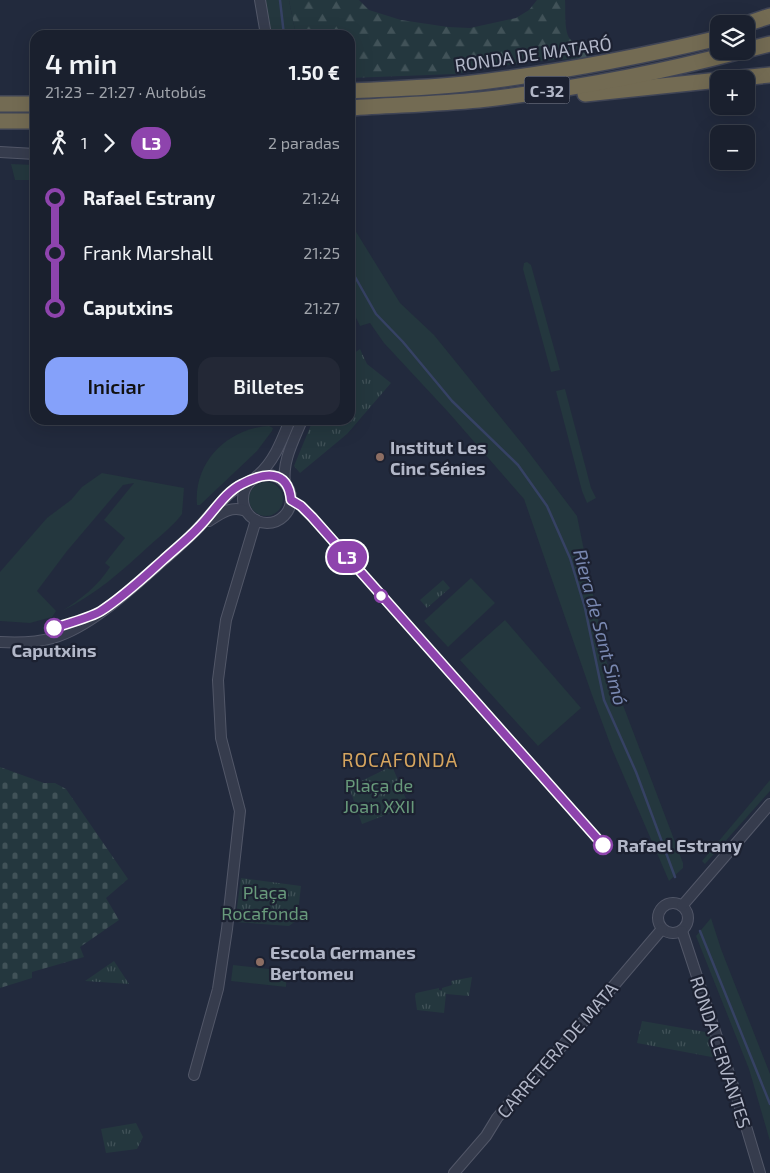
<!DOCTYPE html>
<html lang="es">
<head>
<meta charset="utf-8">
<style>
  body { margin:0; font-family:"Exo 2",sans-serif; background:#232836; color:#f1f3f6; height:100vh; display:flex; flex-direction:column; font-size:19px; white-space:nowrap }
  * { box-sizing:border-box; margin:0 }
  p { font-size:16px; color:#9fa3aa }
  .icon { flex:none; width:28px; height:28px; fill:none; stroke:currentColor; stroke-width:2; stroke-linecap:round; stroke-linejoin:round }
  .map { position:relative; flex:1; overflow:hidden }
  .drawer { position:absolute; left:30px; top:30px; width:325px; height:395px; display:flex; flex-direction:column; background:#1a202e; border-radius:15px; box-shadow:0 5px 20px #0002,0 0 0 1px #383e4a }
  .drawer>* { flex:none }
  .badge { padding:0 10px; border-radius:16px; font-size:18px; line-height:32px }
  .fabs { position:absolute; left:710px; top:15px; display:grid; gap:10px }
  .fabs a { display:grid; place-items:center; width:45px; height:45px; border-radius:10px; background:#1a202e; box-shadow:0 5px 20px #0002,0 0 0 1px #383e4a; font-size:25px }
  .map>.badge { position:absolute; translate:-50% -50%; box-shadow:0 0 0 2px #fff }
  .legs { display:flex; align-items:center; gap:8px; height:55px; padding:0 15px; font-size:16px }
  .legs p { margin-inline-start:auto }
  .headline { display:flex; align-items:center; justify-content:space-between; height:85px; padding:0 15px }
  h1 { font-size:28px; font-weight:600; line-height:38px }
  .primary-button { display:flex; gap:10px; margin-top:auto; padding:10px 15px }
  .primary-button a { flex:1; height:58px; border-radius:15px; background:#85a1fa; color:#111; font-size:20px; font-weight:600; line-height:58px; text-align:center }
  .primary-button a+a { background:#232836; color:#f1f3f6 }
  ul { padding:0 15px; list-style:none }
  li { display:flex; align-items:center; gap:18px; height:55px; font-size:19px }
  li i { display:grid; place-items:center; width:8px; height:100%; margin:0 6px; background:currentColor }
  li i::after { content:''; width:12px; height:12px; margin:-6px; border:4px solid; border-radius:50%; background:#1a202e }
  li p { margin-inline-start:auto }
  li:first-child i { background:linear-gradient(#0000 50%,currentColor 0) }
  li:last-child i { background:linear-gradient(currentColor 50%,#0000 0) }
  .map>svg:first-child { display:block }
  .grass { fill:#24373e }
  .forest { fill:url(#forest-firs) }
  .cemetery { fill:url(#cemetery-stones) }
  .park { fill:url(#park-tufts) }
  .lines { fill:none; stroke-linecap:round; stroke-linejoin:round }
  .stream { stroke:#364264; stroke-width:2.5 }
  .minor-casing { stroke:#525768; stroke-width:12 }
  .highway-casing { stroke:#3f4455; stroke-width:18 }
  .minor { stroke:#363c4d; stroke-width:10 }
  .highway { stroke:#736b53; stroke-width:15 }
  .line-1-casing { stroke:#fff; stroke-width:11 }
  .line-1 { stroke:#8e44ad; stroke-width:8 }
  .education-dot { fill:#8d6e63; stroke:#1c2131; stroke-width:2 }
  .stop-1-dot { fill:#fff; stroke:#8e44ad; stroke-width:2.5 }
  .labels { text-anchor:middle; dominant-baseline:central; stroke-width:4.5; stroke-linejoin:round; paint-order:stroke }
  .shield { fill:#1c2131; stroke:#858a9b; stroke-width:1 }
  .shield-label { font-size:16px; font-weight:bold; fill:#b2b7c8 }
  .street-label { font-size:18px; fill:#b2b7c8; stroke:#1c2131 }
  .poi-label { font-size:18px; font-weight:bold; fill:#b2b7c8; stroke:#1c2131; text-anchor:start }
  .stop-label { font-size:18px; font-weight:bold; fill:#b2b7c8; stroke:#1c2131 }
  .park-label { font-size:18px; fill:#689a7b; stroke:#1c2131 }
  .water-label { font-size:19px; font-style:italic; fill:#7988b1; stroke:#1c2131 }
  .neighbourhood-label { font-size:19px; letter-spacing:1px; fill:#d6a55f; stroke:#1c2131 }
</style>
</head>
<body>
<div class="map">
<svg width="770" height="1173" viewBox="0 0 770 1173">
  <defs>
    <pattern id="forest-firs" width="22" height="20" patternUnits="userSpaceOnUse" patternTransform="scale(1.25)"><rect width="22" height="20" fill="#24373e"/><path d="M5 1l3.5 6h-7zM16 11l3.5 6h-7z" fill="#415258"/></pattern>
    <pattern id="cemetery-stones" width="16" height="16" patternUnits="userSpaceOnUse" patternTransform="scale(1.25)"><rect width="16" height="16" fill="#24373e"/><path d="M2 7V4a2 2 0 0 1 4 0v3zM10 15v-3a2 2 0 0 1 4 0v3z" fill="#415258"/></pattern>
    <pattern id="park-tufts" width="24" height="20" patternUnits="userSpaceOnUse" patternTransform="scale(1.25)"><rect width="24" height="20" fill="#24373e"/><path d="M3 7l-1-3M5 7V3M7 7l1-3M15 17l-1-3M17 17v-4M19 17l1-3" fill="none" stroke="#415258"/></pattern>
  </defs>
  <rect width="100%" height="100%" fill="#222a3d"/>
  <!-- grass -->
  <g class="grass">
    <path d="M 265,0 L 289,0 L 296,35 L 270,35 Z"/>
    <path d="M 11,164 L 35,165 L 35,180 L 15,180 Z"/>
    <path d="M 350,222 L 400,303 L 434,335 L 524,446 L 577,516 L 607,663 L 683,863 L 683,868 L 669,881 L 612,749 L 592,695 L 524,499 L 449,413 L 384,343 L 370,323 L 360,326 L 350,305 Z"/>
    <path d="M 527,262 L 531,265 L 560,370 L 551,372 L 523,269 L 524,263 Z"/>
    <path d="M 565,389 L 591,488 L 596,498 L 587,503 L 582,491 L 556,391 Z"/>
    <path d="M 269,426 L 273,428 L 272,431 L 257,451 L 200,505 L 197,505 C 193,462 228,428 269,426 Z"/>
    <path d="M 102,473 L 184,488 L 182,514 C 173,526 160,536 149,546 C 122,571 95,595 62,611 C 81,599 98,586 110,567 L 105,563 L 125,538 L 104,520 L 134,483 L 123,485 L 67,551 L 37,591 L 56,611 L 52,617 L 30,623 L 0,621 L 0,572 L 47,518 L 71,500 L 82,487 Z"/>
    <circle cx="266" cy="499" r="17"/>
    <path d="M 471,578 L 495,603 L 448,647 L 424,621 Z"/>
    <path d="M 505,620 L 581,708 L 538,746 L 460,660 Z"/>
    <path d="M 770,780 L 770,791 L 705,864 L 702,861 Z"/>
    <path d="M 711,918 L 721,949 L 770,1074 L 770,1141 L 749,1069 L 696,936 Z"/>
    <path d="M 233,965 L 287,971 L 286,987 L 231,981 Z"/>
  </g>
  <!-- forest -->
  <path class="forest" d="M 289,0 L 359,0 L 369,10 L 401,20 L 448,27 L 470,28 L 516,18 L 529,10 L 537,0 L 565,0 C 566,11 563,37 573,41 C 581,45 588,45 595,50 L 591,55 L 584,58 L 527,62 L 455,74 L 350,78 L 350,35 L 296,35 Z"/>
  <!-- cemetery -->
  <path class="cemetery" d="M 0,767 L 44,783 L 55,783 L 66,789 L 128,879 L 106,898 L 119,920 L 80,947 L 84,957 L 32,972 L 32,978 L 0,988 Z"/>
  <!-- park -->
  <g class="park">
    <path d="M 360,349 L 367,364 L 391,383 L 347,434 L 300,473 L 294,466 L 313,420 L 350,420 L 350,356 Z"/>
    <path d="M 443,580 L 450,588 L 427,608 L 420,600 Z"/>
    <path d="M 392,766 L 409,806 L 362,824 L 349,787 Z"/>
    <path d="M 241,878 L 301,886 L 297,920 L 289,926 L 235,922 Z"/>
    <path d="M 114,961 L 129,984 L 85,981 Z"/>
    <path d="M 472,977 L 469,996 L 446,994 L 444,1013 L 417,1010 L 415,996 L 416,993 L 439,988 L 439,990 L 442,990 L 442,988 L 452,985 L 451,981 Z"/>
    <path d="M 642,1021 L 711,1033 L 719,1055 L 717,1058 L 637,1043 Z"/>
    <path d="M 136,1123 L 143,1137 L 137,1149 L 106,1153 L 101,1129 Z"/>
  </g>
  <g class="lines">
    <!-- stream -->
    <g class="stream">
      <path d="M 280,0 L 284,35"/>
      <path d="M 350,268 L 376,314 L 403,342 L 452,401 L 518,465 L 547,506 L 570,558 L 585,608 L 604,700 L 636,772 L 675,877"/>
      <path d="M 700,931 L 770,1104"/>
    </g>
    <!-- minor casing -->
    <g class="minor-casing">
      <g id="minor">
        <path d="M 260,0 L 266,35"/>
        <path d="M 0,152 L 35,154"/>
        <circle cx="267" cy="499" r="24"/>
        <path d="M 257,476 C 274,462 282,440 290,420"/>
        <path d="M 285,483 C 282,461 294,440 302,420"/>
        <path d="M 209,521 C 221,513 232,505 246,511"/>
        <path d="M 0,642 C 18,643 35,643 53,638 C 92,627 136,584 167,557 C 178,547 190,537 200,526 C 215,510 229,488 251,481"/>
        <circle cx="673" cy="918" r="15"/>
        <path d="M 682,906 L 770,804"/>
        <path d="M 682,931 L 742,1113 L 760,1173"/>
        <path d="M 194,1075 L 218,989 L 227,929 L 240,811 L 221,738 L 218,680 L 222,649 L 226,620 L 256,520"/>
        <path d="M 454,1173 L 486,1136 L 497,1118 L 512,1100 L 565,1043 L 662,929"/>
      </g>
    </g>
    <!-- highway casing -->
    <g class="highway-casing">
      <g id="highway">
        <path d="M 746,24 L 770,16"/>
        <path d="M 746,50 L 770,44"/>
        <path d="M 730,79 L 770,75"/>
        <path d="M 350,91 C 388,89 426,88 464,84 C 550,74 635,58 719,38"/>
        <path d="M 585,94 L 719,80"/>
        <path d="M 0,104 L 35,104"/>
        <path d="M 350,108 C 393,105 436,104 479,100 C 567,90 655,74 741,51"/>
        <path d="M 0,121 L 35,121"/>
      </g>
    </g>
    <!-- minor -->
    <use href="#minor" class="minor"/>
    <!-- highway -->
    <use href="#highway" class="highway"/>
  </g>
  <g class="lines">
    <!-- line-1 casing -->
    <g class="line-1-casing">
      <path id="line-1" d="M 54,628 C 66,624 92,617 101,611 C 123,597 143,578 163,560 C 175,549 188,539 199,527 C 213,513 225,492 242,484 C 263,473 288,468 291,500 L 301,506 L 312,517 L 603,845"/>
    </g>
    <!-- line-1 -->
    <use href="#line-1" class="line-1"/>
  </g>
  <!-- markers -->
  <g class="education-dot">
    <circle cx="380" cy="457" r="5"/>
    <circle cx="260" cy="962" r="5"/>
  </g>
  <g class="stop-1-dot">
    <circle cx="381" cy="596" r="6"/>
    <circle cx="54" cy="628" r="9"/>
    <circle cx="603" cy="845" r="9"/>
  </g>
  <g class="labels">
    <!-- shield labels -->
    <rect class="shield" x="524.5" y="76.5" width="45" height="27" rx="4"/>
    <g class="shield-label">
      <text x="547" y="90">C-32</text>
    </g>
    <!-- street labels -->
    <g class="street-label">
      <text transform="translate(533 54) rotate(-8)">RONDA DE MATARÓ</text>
      <text transform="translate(557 1050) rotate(-49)">CARRETERA DE MATA</text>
      <text transform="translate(721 1052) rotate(72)">RONDA CERVANTES</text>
    </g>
    <!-- poi labels -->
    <g class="poi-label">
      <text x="390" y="447">Institut Les<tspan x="390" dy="21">Cinc Sénies</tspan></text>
      <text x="270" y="952">Escola Germanes<tspan x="270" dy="21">Bertomeu</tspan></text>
    </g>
    <!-- stop labels -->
    <g class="stop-label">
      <text x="54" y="650">Caputxins</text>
      <text x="617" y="845" text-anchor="start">Rafael Estrany</text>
    </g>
    <!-- park labels -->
    <g class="park-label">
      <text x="379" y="785">Plaça de<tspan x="379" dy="21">Joan XXII</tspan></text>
      <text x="265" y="892">Plaça<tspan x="265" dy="21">Rocafonda</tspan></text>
    </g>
    <!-- water labels -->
    <g class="water-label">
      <text transform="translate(601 627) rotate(75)">Riera de Sant Simó</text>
    </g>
    <!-- neighbourhood labels -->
    <g class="neighbourhood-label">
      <text x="400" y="759">ROCAFONDA</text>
    </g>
  </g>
</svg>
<div class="fabs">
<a><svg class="icon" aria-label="layers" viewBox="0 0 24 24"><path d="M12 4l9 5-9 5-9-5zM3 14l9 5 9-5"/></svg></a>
<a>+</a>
<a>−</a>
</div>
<b class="badge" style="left:347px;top:557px;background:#8e44ad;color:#fff">L3</b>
<section class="drawer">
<div class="headline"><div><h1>4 min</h1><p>21:23 – 21:27 · Autobús</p></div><b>1.50 €</b></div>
<div class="legs"><svg class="icon" aria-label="walk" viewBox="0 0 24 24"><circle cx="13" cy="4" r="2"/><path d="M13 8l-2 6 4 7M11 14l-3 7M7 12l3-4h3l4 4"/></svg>1<svg class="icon" aria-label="forward" viewBox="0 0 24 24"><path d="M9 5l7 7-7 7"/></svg><b class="badge" style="background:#8e44ad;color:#fff">L3</b><p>2 paradas</p></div>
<ul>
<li><i style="color:#8e44ad"></i><b>Rafael Estrany</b><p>21:24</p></li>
<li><i style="color:#8e44ad"></i><span>Frank Marshall</span><p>21:25</p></li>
<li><i style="color:#8e44ad"></i><b>Caputxins</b><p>21:27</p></li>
</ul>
<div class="primary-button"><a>Iniciar</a><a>Billetes</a></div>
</section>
</div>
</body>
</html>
